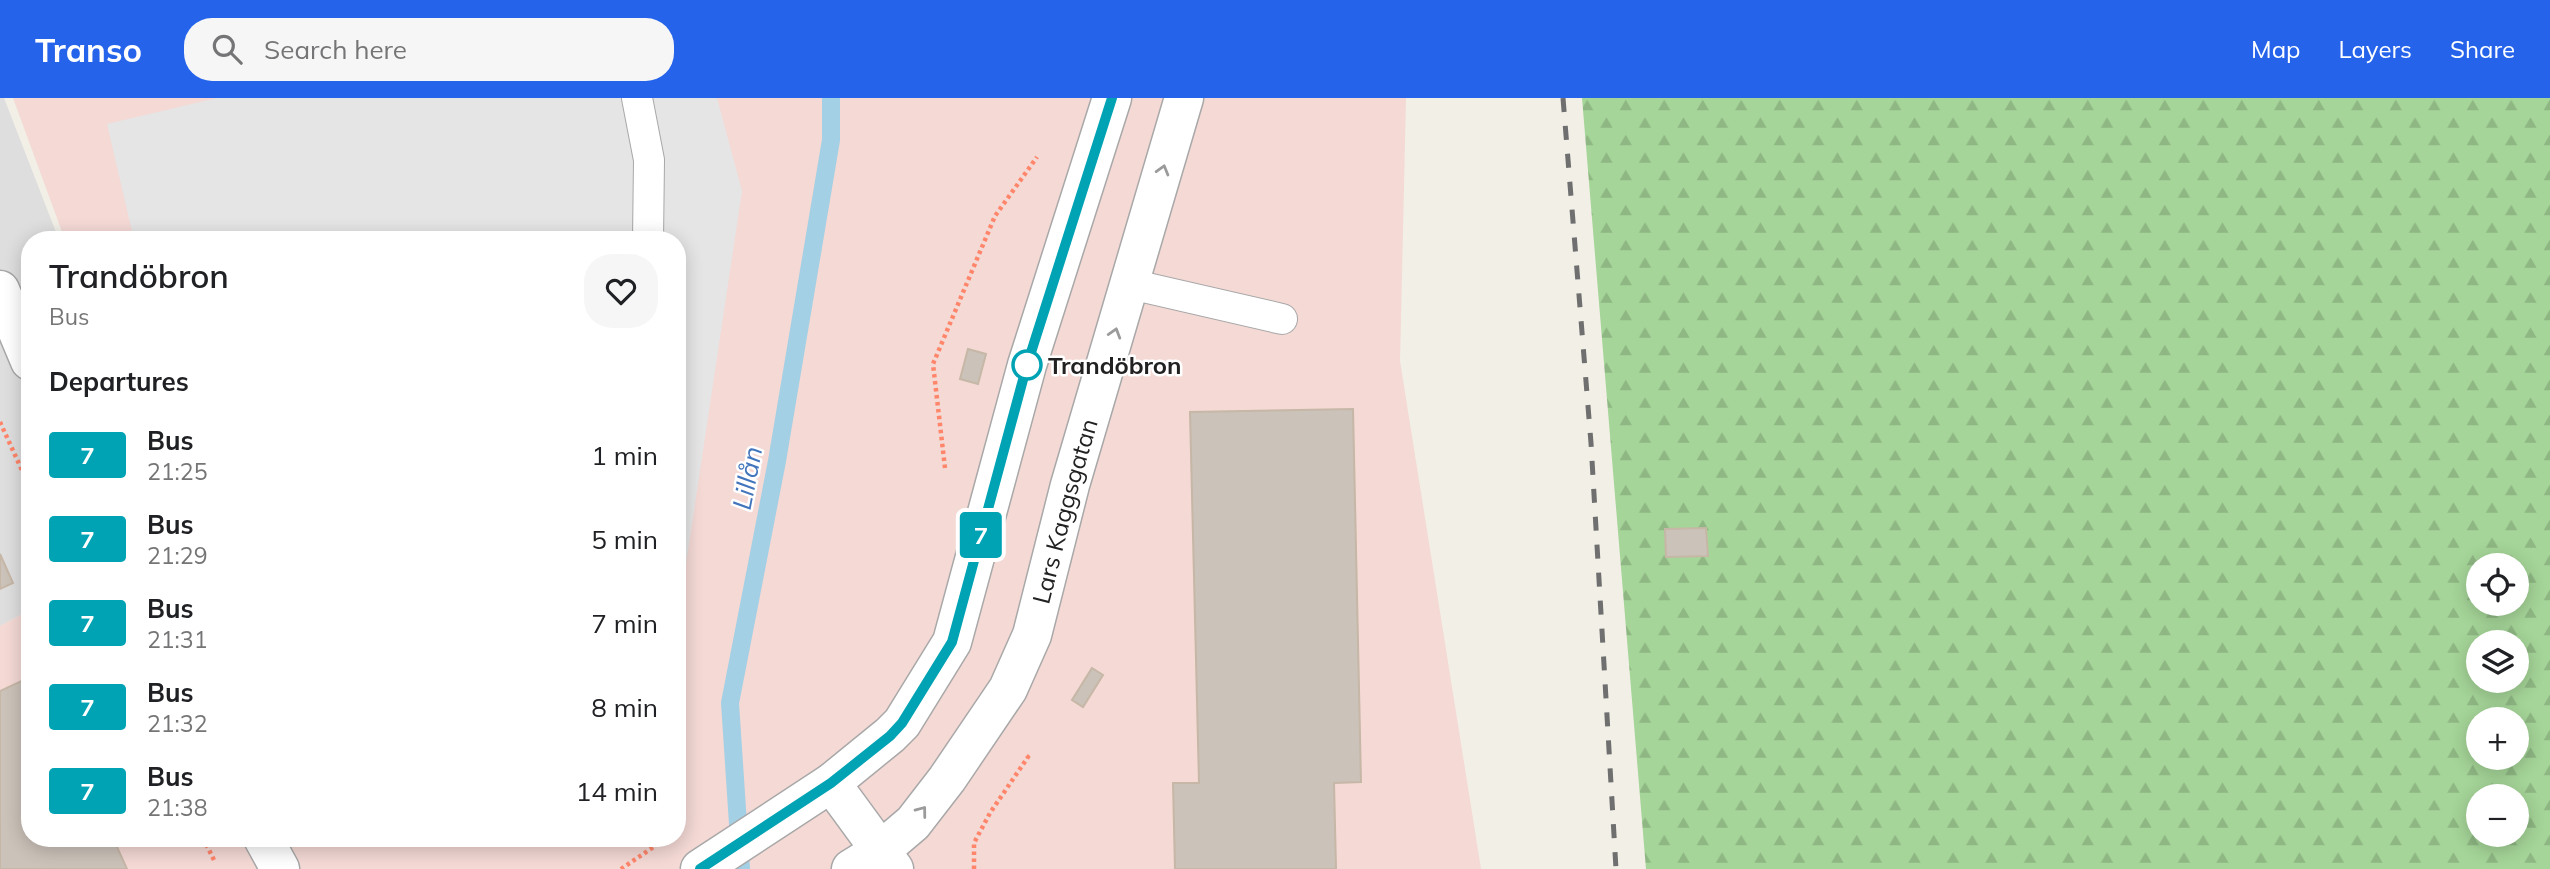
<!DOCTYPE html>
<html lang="en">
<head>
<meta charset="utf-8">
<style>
  body { margin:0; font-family:Mulish,sans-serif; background:#f6f6f6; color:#202124; height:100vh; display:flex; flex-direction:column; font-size:26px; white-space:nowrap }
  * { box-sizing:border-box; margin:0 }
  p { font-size:23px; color:#757577 }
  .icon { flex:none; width:38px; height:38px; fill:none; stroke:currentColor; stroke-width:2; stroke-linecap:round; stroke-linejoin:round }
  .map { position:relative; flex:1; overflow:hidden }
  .drawer { position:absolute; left:21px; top:133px; width:665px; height:616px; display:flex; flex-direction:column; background:#fff; border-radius:28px; box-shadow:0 4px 18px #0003 }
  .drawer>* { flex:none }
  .badge { padding:0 14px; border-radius:5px; font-size:24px; line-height:46px }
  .controls { position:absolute; left:2466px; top:455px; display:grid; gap:14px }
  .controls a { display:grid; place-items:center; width:63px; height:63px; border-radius:50%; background:#fff; box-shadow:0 4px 18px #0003; font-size:35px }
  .map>.badge { position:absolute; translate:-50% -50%; box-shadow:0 0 0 4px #fff }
  h2 { padding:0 28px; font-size:26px; line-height:63px }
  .round { display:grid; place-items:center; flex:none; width:74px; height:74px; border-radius:28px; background:#f6f6f6 }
  .overview { display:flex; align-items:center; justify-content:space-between; height:119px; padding:0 28px }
  h1 { font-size:33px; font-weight:600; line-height:52px }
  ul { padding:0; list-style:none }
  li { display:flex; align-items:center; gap:21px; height:84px; padding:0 28px }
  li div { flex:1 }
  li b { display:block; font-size:26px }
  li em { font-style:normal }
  li .badge { min-width:77px; font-weight:700; text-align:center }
  header { display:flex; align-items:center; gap:42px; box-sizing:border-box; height:98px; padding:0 35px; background:#2563eb; color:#fff }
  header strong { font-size:33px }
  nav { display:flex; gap:38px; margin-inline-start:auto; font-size:24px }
  .search { width:490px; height:63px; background:#f6f6f6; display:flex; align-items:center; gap:18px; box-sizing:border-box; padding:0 24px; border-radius:28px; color:#757577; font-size:26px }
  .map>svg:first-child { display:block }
  .residential { fill:#dfdede }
  .commercial { fill:#f4d9d5 }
  .forest { fill:url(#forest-firs); fill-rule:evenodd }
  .parking { fill:#e5e5e5 }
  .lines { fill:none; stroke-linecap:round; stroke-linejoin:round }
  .stream { stroke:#a3d0e4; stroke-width:18 }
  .building { fill:#cbc2b9; stroke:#c6b7a7; stroke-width:2 }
  .service-casing { stroke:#a8a8a8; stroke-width:32 }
  .minor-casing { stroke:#a8a8a8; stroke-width:41 }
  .tertiary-casing { stroke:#a8a8a8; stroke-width:41 }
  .path { stroke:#ff866b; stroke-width:4.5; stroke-dasharray:3.5 3.5; stroke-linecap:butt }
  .service { stroke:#fff; stroke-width:30 }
  .minor { stroke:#fff; stroke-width:38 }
  .tertiary { stroke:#fff; stroke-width:38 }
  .rail { stroke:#6f6f6f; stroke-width:5; stroke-dasharray:14 14; stroke-linecap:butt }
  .oneway { stroke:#9b9b9b }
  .line-casing { stroke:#fff; stroke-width:16 }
  .line { stroke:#00a3b4; stroke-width:10 }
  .stop-dot { fill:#fff; stroke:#00a3b4; stroke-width:3.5 }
  .labels { text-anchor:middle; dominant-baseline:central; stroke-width:5; stroke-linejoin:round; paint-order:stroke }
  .stop-label { font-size:24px; font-weight:bold; fill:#212121; stroke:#fff; text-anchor:start }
  .street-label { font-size:24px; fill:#212121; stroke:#fff }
  .water-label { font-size:26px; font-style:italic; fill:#4275bc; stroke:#fff }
</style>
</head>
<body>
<header>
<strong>Transo</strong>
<div class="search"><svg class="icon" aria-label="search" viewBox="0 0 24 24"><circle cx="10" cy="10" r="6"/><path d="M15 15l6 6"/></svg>Search here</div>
<nav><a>Map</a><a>Layers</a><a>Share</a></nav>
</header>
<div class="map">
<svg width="2550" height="771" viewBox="0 0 2550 771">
  <defs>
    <pattern id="forest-firs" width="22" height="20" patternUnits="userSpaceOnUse" patternTransform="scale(1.75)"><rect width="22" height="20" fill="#a5d598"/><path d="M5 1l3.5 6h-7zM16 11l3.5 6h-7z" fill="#8eb783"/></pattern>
  </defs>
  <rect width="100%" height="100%" fill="#f2efe7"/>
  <!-- residential -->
  <path class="residential" d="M 0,0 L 4,0 L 59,142 L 30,142 L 30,512 L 0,528 Z"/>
  <!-- commercial -->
  <path class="commercial" d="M 13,0 L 1406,0 L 1400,263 L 1481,771 L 0,771 L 0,528 L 30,512 L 30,740 L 677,740 L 677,142 L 65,142 Z"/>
  <!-- forest -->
  <path class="forest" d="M 1582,0 L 2550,0 L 2550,771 L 1646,771 ZM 2478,467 L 2516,467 L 2516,506 L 2478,506 ZM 2478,544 L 2516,544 L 2516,583 L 2478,583 ZM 2478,621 L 2516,621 L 2516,660 L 2478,660 ZM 2478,698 L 2516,698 L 2516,737 L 2478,737 Z"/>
  <!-- parking -->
  <path class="parking" d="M 217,0 L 717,0 L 742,93 L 677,526 L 677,142 L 134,142 L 107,26 Z"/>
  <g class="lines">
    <!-- stream -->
    <path class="stream" d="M 741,771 L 730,605 L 777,363 L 831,42 L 831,0"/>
  </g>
  <!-- building -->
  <g class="building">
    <path d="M 968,251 L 986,256 L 978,286 L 960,281 Z"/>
    <path d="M 1353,311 L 1361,684 L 1334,685 L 1336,771 L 1175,771 L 1173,685 L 1199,685 L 1190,314 Z"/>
    <path d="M 1706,430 L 1708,458 L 1666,459 L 1665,431 Z"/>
    <path d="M 0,456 L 13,485 L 0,491 Z"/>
    <path d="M 1092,570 L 1103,577 L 1083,609 L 1072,602 Z"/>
    <path d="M 30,579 L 30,740 L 113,740 L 127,771 L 0,771 L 0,593 Z"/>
  </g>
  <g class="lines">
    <!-- service casing -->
    <g class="service-casing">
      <g id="service">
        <path d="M 637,0 L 649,62 L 648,142"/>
        <path d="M 1130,186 L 1282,221"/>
      </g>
    </g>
    <!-- minor casing -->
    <g class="minor-casing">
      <g id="minor">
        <path d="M 0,192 L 30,263"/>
        <path d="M 263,740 L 280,771"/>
      </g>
    </g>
    <!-- tertiary casing -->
    <g class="tertiary-casing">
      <g id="tertiary">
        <path d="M 831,685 L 894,771"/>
        <path d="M 700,771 L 831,685 L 890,637 L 902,625 L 952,544 L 1027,267 L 1112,0"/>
        <path id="s1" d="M 851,771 L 880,753 L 913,725 L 947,681 L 1008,591 L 1032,537 L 1070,387 L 1184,0"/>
      </g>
    </g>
    <!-- path -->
    <g class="path">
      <path d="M 0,324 L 30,390"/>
      <path d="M 945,370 L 933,266 L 995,118 L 1037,59"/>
      <path d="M 203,740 L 215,764"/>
      <path d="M 648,740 L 653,750"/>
      <path d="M 621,771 L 655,748"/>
      <path d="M 974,771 L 974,745 L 990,715 L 1028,659 L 1025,657"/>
    </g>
    <!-- service -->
    <use href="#service" class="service"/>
    <!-- minor -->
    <use href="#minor" class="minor"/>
    <!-- tertiary -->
    <use href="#tertiary" class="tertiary"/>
    <!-- rail -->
    <path class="rail" d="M 1563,0 L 1591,345 L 1616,771"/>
  </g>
  <!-- one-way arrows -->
  <defs><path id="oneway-chevron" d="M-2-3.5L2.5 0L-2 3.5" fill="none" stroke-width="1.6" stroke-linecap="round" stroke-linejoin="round" transform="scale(1.75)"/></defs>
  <g class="oneway">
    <use href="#oneway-chevron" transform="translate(1163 72) rotate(-74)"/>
    <use href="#oneway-chevron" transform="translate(1115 235) rotate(-73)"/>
    <use href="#oneway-chevron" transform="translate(922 713) rotate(-53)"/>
  </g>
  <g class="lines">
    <!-- line casing -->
    <g class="line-casing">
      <path id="line" d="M 700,771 L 831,685 L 890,638 L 902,625 L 952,544 L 1027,267 L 1112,0"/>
    </g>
    <!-- line -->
    <use href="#line" class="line"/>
  </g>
  <!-- markers -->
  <circle class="stop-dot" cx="1027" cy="267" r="14"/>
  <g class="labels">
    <!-- stop labels -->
    <g class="stop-label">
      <text x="1048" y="267">Trandöbron</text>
    </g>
    <!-- street labels -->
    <g class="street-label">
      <text stroke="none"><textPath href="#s1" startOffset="429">Lars Kaggsgatan</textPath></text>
    </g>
    <!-- water labels -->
    <g class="water-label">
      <text transform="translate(747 380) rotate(-79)">Lillån</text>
    </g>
  </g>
</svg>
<div class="controls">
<a><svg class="icon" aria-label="locate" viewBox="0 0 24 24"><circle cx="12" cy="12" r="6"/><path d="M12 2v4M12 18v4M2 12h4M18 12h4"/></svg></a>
<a><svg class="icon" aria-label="layers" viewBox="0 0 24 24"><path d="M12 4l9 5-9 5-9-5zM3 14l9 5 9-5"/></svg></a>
<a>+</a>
<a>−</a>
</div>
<b class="badge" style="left:981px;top:437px;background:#00a3b4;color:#fff">7</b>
<section class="drawer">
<div class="overview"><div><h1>Trandöbron</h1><p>Bus</p></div><a class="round"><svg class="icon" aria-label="heart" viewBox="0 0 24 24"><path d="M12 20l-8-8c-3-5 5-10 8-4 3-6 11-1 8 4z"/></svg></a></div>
<h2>Departures</h2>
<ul>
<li><span class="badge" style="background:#00a3b4;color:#fff">7</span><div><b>Bus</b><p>21:25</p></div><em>1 min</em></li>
<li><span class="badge" style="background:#00a3b4;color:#fff">7</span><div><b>Bus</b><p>21:29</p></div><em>5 min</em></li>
<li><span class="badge" style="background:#00a3b4;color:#fff">7</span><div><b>Bus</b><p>21:31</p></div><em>7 min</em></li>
<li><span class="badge" style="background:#00a3b4;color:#fff">7</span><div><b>Bus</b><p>21:32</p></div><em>8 min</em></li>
<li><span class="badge" style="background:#00a3b4;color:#fff">7</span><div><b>Bus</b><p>21:38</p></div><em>14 min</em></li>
</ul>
</section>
</div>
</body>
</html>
